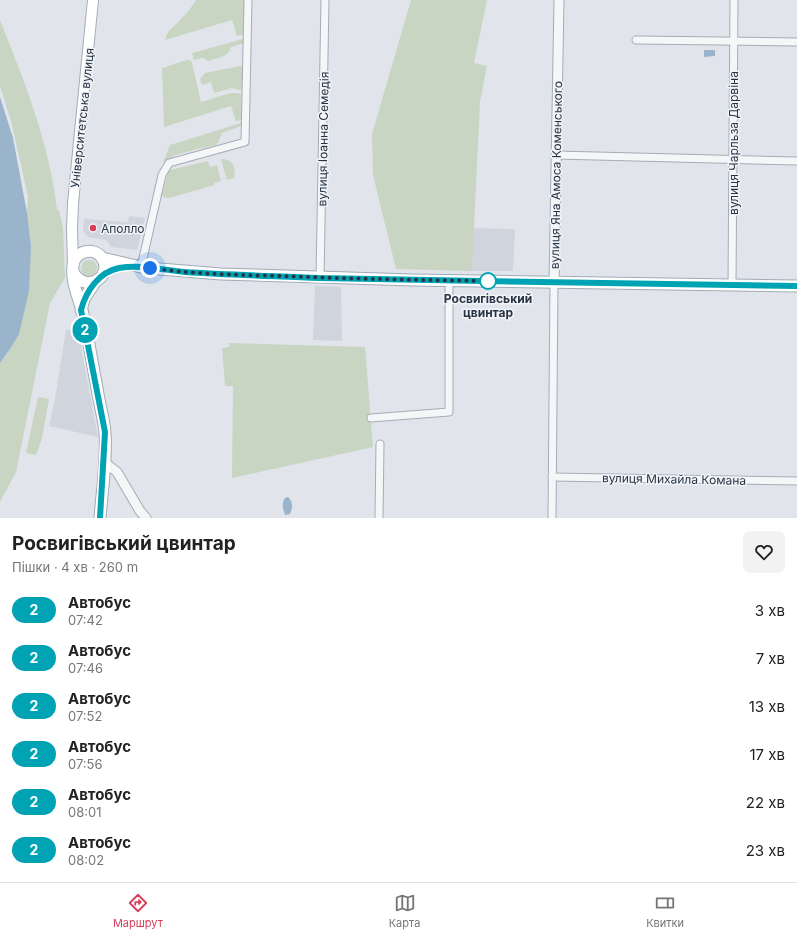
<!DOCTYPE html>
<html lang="uk">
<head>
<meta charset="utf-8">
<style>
  body { margin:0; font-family:Inter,sans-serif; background:#f2f2f2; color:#222; height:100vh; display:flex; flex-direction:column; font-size:15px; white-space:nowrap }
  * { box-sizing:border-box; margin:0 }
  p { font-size:13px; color:#767676 }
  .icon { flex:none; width:22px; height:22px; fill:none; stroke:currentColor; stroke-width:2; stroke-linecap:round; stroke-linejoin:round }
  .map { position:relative; height:518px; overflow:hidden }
  .side { display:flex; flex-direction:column; background:#fff; flex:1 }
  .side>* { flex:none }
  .badge { padding:0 8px; border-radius:13px; font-size:14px; line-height:26px }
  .you { position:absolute; width:20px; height:20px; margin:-10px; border:3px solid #fff; border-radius:50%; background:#1a73e8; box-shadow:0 0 0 6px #1a73e833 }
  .map>.badge { position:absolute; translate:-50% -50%; box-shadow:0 0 0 2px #fff }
  .round { display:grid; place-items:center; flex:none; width:42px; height:42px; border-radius:8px; background:#f2f2f2 }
  .overview { display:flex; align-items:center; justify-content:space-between; height:68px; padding:0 12px }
  h1 { font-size:19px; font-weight:700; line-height:30px }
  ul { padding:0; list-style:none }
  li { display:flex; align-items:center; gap:12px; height:48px; padding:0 12px }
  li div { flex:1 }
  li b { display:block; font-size:15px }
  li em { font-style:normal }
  li .badge { min-width:44px; font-weight:700; text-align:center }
  .menu { display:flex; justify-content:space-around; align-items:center; height:56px; border-top:1px solid #e0e0e0; background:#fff; font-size:11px; color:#767676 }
  .menu a { display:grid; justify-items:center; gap:2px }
  .menu .active { color:#d6405b }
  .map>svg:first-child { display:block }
  .built { fill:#cfd4dd }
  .green { fill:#c7d5c2 }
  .water { fill:#9ab4cc }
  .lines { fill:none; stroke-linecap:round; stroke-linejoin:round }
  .minor-casing { stroke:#a6acb5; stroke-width:9 }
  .tertiary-casing { stroke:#a6acb5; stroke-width:11 }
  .secondary-casing { stroke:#a6acb5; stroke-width:12 }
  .primary-casing { stroke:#a0aab7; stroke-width:13 }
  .minor { stroke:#f4f6f8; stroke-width:7 }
  .tertiary { stroke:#f4f6f8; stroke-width:9 }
  .secondary { stroke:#fff; stroke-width:10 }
  .primary { stroke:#fff; stroke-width:11 }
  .line-casing { stroke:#fff; stroke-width:9 }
  .line { stroke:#00a3b4; stroke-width:6 }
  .walk { stroke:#283343; stroke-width:4; stroke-dasharray:0 7.2 }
  .poi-dot { fill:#d6405b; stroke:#f1f4f8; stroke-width:1.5 }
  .stop-dot { fill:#fff; stroke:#00a3b4; stroke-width:2 }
  .labels { text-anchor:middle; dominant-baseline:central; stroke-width:3; stroke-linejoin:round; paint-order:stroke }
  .street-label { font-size:12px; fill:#283343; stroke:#f1f4f8 }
  .poi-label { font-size:12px; fill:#283343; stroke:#f1f4f8; text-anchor:start }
  .stop-label { font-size:12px; font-weight:bold; fill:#283343; stroke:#f1f4f8 }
</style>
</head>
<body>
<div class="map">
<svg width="797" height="518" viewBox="0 0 797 518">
  <rect width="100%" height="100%" fill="#e1e5eb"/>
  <!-- built -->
  <g class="built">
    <path d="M 129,216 L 145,218 L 137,250 L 111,247 L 106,240 L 88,237 L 83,231 L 84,219 L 128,222 Z"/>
    <path d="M 474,228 L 515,229 L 513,271 L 472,271 Z"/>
    <path d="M 315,286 L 341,287 L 342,341 L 313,340 Z"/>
    <path d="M 66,330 L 78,331 L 98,437 L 49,426 L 55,399 Z"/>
  </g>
  <!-- green -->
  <g class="green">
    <path d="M 196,0 L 244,0 L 244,34 L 237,36 L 232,20 L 165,40 C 167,30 174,27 180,20 C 186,14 192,7 196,0 Z"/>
    <path d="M 411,0 L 487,0 L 474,63 L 487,66 L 480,102 L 472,271 L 396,269 L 373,175 L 372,134 Z"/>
    <path d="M 0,20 C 24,81 50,144 57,210 L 59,210 L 63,228 L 65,278 L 50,303 L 16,472 L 0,502 L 0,363 L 10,349 L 31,246 L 27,213 L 28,196 L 11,121 L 0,86 Z"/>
    <path d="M 243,39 L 244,43 L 231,47 C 230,57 216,58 208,61 L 203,58 L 194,60 L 192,53 Z"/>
    <path d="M 187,60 L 190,60 L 192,63 L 201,102 C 213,100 229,90 241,94 L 241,120 L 236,121 L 231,106 L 164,127 L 162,68 Z"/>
    <path d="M 240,66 L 242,66 L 243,69 L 242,89 L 239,90 L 232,88 L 214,93 L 211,82 L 202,85 L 200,79 L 205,73 Z"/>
    <path d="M 241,123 L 241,126 L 222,133 L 219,141 L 216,145 C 201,149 175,152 163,163 L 170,145 Z"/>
    <path d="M 221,159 C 233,159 236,167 234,178 L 227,180 Z"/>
    <path d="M 208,161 L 210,167 L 217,165 L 221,181 L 214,183 L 215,185 L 169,198 L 164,197 L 162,195 L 168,173 L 170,170 Z"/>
    <circle cx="89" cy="268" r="8"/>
    <path d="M 229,343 L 365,347 L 373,447 L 232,478 L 233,386 L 225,386 L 222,348 L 229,347 Z"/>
    <path d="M 38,397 L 49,399 L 42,438 L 36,455 L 26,453 Z"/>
  </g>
  <!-- water -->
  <g class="water">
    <path d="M 704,50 L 715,50 L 715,56 L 704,57 Z"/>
    <path d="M 0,97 L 13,138 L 27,213 L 31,246 L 29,291 L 19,334 L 10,349 L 0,363 Z"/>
    <path d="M 288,497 C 293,501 293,508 290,514 L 285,515 C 283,509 281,504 285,498 Z"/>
  </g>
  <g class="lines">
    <!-- minor casing -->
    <g class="minor-casing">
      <g id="minor">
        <path d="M 636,40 L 797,42"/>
        <path d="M 556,155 L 797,161"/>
        <path d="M 141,267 L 162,175 L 169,163 L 245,142 L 248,0"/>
        <path d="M 320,278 L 325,0"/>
        <path d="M 732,285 L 734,0"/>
        <path d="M 371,418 L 449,412 L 449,280"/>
        <path d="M 552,477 L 797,481"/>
        <path d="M 379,518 L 380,444"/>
        <path d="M 552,518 L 554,282"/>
      </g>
    </g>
    <!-- tertiary casing -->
    <g class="tertiary-casing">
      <g id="tertiary">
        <path d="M 554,282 L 559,0"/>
        <path d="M 104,462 L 117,472 L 140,511 L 146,518"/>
      </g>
    </g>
    <!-- secondary casing -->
    <g class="secondary-casing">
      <path id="secondary" d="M 73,265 L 72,229 L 73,203 L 93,0"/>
    </g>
    <!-- primary casing -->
    <g class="primary-casing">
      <g id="primary">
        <path d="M 102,258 L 141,267 L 160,269 L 221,274 L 413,280 L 797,286"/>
        <path d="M 73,272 C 86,295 114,276 102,258 C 94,246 74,251 73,266 C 71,280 78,297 82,310 C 88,336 92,362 97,388 C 99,403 104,418 105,433 C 107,461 102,490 100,518"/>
        <path d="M 81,310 L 84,299 L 95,282"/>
      </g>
    </g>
    <!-- minor -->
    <use href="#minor" class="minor"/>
    <!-- tertiary -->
    <use href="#tertiary" class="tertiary"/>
    <!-- secondary -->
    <use href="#secondary" class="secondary"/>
    <!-- primary -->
    <use href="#primary" class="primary"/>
  </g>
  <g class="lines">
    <!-- line casing -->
    <g class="line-casing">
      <path id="line" d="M 100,518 L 105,432 L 81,310 C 86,291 99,272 119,268 C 141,264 163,270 185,272 C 230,275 274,276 319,278 C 478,282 638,283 797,286"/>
    </g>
    <!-- line -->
    <use href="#line" class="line"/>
    <!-- walk -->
    <path class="walk" d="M 150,268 C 194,274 237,275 281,276 C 352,279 423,280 494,281 L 488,281"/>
  </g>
  <!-- markers -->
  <circle class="poi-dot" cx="93" cy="228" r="4"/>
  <circle class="stop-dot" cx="488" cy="281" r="8"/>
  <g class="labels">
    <!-- street labels -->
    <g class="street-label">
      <text transform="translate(82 118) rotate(-84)">Університетська вулиця</text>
      <text transform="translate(323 139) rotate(-89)">вулиця Іоанна Семедія</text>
      <text transform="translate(733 143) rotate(-90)">вулиця Чарльза Дарвіна</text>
      <text transform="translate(556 175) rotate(-89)">вулиця Яна Амоса Коменського</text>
      <text transform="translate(674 479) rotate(1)">вулиця Михайла Комана</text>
    </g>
    <!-- poi labels -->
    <g class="poi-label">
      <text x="101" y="228">Аполло</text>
    </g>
    <!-- stop labels -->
    <g class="stop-label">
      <text x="488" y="298">Росвигівський<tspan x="488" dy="14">цвинтар</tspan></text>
    </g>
  </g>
</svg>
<div class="you" style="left:150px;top:268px"></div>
<b class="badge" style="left:85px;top:330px;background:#00a3b4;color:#fff">2</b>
</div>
<section class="side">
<div class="overview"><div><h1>Росвигівський цвинтар</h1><p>Пішки · 4 хв · 260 m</p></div><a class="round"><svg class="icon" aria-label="heart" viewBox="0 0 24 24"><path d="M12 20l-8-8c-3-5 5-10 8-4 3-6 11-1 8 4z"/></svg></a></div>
<ul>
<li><span class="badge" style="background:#00a3b4;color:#fff">2</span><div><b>Автобус</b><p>07:42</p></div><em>3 хв</em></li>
<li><span class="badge" style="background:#00a3b4;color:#fff">2</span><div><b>Автобус</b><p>07:46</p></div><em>7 хв</em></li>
<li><span class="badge" style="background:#00a3b4;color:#fff">2</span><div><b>Автобус</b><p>07:52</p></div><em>13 хв</em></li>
<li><span class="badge" style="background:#00a3b4;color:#fff">2</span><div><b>Автобус</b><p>07:56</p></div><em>17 хв</em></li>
<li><span class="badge" style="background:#00a3b4;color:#fff">2</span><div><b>Автобус</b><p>08:01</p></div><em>22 хв</em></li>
<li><span class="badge" style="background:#00a3b4;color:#fff">2</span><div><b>Автобус</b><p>08:02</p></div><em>23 хв</em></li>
</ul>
</section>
<nav class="menu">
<a class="active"><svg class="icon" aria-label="directions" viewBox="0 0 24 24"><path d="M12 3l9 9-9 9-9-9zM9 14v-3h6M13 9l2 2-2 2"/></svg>Маршрут</a>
<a><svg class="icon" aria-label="map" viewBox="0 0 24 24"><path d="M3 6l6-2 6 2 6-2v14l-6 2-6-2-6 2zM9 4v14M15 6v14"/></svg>Карта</a>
<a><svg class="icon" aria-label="tickets" viewBox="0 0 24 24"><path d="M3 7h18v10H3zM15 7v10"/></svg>Квитки</a>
</nav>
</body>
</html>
